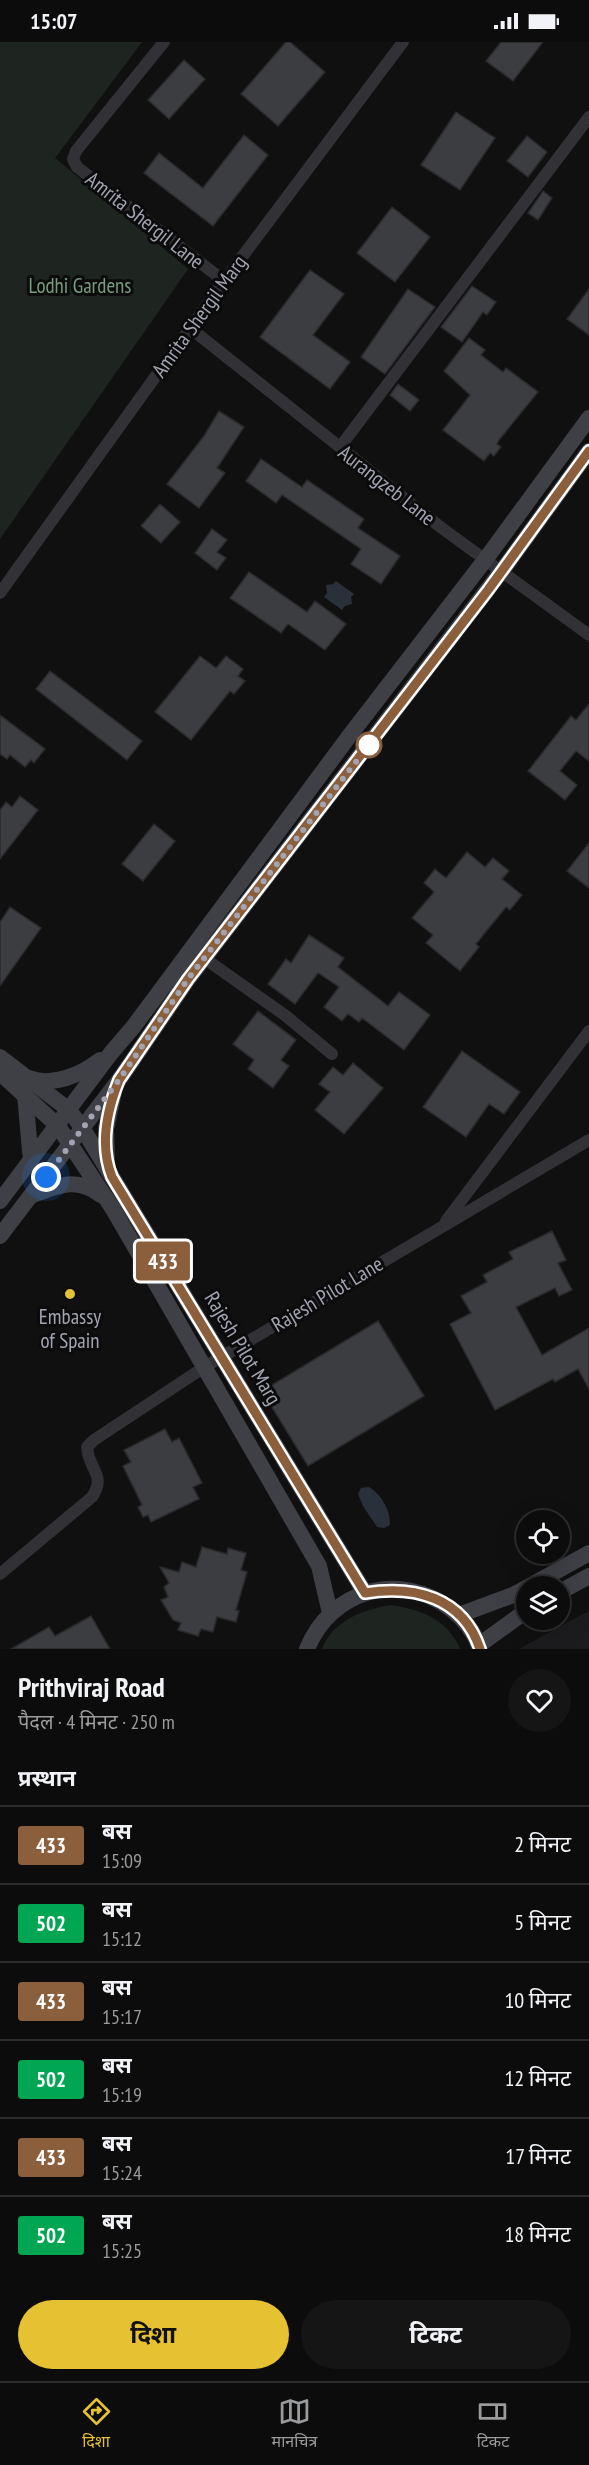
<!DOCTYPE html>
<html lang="hi">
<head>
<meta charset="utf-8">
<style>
  body { margin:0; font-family:"PT Sans Narrow","Noto Sans Devanagari",sans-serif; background:#151516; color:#f1f3f6; height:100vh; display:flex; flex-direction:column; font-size:22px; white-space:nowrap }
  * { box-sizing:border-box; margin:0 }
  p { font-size:20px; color:#9a9b9d }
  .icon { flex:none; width:33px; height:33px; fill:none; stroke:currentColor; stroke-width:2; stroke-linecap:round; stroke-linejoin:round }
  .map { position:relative; height:1607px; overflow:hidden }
  .sheet { display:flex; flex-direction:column; background:#0c0c0d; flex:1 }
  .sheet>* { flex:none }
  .badge { padding:0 12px; border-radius:4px; font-size:21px; line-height:39px }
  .buttons { position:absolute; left:516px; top:1468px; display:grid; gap:12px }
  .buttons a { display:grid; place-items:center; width:54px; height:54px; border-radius:50%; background:#0c0c0d; box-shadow:0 6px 24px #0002,0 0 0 2px #2c2c2e; font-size:30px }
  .you { position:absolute; width:30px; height:30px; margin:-15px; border:4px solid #fff; border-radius:50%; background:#1a73e8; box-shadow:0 0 0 9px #1a73e833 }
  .map>.badge { position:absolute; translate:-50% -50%; box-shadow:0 0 0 3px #fff }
  h2 { padding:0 18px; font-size:22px; line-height:54px }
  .round { display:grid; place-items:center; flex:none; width:63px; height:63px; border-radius:32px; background:#151516 }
  .overview { display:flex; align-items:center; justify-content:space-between; height:102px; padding:0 18px }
  h1 { font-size:28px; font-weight:700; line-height:45px }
  .primary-button { display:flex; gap:12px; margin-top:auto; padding:12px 18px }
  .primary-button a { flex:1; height:69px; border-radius:36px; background:#e6c232; color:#111; font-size:24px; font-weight:700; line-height:69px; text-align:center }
  .primary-button a+a { background:#151516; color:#f1f3f6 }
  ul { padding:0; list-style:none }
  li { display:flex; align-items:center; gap:18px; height:78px; padding:0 18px; border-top:2px solid #2c2c2e }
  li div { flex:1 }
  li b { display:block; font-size:22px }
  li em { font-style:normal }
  li .badge { min-width:66px; font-weight:700; text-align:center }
  .status { display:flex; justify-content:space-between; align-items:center; height:42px; padding:0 30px; background:#0c0c0d; direction:ltr }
  .status svg { height:16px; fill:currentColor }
  .dock { display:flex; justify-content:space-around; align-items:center; height:84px; border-top:2px solid #2c2c2e; background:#0c0c0d; font-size:16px; color:#9a9b9d }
  .dock a { display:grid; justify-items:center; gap:3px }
  .dock .active { color:#e6c232 }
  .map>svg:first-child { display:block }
  .built { fill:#1c1c1e }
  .green { fill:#1e2520 }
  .water { fill:#2a3039 }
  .building { fill:#3c3d41; stroke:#2a2a2d; stroke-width:1.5 }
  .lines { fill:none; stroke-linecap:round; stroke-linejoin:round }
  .minor { stroke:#313136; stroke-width:12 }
  .secondary { stroke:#3f4046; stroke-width:16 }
  .line-casing { stroke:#fff; stroke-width:14 }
  .line { stroke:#8b5e3c; stroke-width:9 }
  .walk { stroke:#a2a4b1; stroke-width:6; stroke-dasharray:0 10.8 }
  .stop-dot { fill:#fff; stroke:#8b5e3c; stroke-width:3 }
  .poi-dot { fill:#e6c232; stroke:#0b0b0c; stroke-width:2 }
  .labels { text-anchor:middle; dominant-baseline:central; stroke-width:6; stroke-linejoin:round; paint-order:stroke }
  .street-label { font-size:21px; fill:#a2a4b1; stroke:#0b0b0c }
  .park-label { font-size:21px; fill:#799b80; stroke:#0b0b0c }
  .poi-label { font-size:21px; fill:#a2a4b1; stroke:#0b0b0c }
</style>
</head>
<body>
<div class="status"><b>15:07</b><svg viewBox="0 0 49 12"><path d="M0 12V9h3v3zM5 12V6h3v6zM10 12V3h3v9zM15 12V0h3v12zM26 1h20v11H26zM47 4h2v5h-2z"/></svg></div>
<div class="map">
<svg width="589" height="1607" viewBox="0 0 589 1607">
  <rect width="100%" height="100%" fill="#101011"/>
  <!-- built -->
  <path class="built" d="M 589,1569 L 589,1607 L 519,1607 L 579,1574 Z"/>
  <!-- green -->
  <g class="green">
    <path d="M 0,0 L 142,0 L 55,116 L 188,227 L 0,497 Z"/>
    <path d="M 390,1563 C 419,1567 448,1577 460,1607 L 322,1607 C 333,1578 363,1568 390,1563 Z"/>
  </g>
  <!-- water -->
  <g class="water">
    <path d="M 336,539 L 354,552 L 351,555 L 352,562 L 345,564 L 342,568 L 324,555 L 327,551 L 326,543 L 333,542 Z"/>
    <path d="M 369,1445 C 382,1453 390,1468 390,1483 L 384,1486 L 377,1485 L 363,1464 L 358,1452 L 361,1446 Z"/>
  </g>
  <!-- building -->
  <g class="building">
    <path d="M 286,0 L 290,0 L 325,30 L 278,84 L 241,52 Z"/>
    <path d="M 501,0 L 543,0 L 513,39 L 486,19 Z"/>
    <path d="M 184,18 L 205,37 L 169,77 L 148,58 Z"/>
    <path d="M 456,70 L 495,96 L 460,148 L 421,123 Z"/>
    <path d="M 244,93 L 268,113 L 213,184 L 144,131 L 159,111 L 203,146 Z"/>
    <path d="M 527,94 L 547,110 L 528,135 L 507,119 Z"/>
    <path d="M 543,149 L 552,156 L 538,178 L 528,171 Z"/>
    <path d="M 392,165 L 430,195 L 395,240 L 357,211 Z"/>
    <path d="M 310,228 L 344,252 L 313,293 L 350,320 L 330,347 L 260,295 Z"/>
    <path d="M 472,244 L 496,260 L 487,273 L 483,270 L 462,300 L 441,285 Z"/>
    <path d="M 408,247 L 435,265 L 385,332 L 361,315 Z"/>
    <path d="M 589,247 L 589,293 L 567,277 Z"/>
    <path d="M 469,296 L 485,308 L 481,313 L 503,330 L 506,326 L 538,350 L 499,398 L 497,402 L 501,405 L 494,414 L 490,411 L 484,419 L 443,388 L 470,353 L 444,329 Z"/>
    <path d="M 398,342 L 419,358 L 410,369 L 390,353 Z"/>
    <path d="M 219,369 L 244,385 L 217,426 L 225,431 L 199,466 L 167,442 L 204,394 Z"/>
    <path d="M 261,417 L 302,445 L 307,438 L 364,477 L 358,486 L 400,514 L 381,542 L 351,522 L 361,507 L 282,453 L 276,461 L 246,439 Z"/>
    <path d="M 160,462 L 180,480 L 161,501 L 141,484 Z"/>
    <path d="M 212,487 L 227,498 L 217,510 L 226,516 L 217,528 L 195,511 Z"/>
    <path d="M 249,530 L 307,570 L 315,559 L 346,582 L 325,608 L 288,582 L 281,591 L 230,556 Z"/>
    <path d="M 200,614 L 216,626 L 226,614 L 243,627 L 238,634 L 245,639 L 234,652 L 230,649 L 191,698 L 155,670 Z"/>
    <path d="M 50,629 L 142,699 L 127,718 L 36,647 Z"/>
    <path d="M 589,662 L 589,719 L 576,709 L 560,729 L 577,743 L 565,758 L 528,729 L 571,674 L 576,678 Z"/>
    <path d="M 0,673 L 45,707 L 34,721 L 31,718 L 25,725 L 10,713 L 7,717 L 0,712 Z"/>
    <path d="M 20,754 L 38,768 L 0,817 L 0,768 L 6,760 L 12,765 Z"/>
    <path d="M 154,782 L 175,799 L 143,839 L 122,822 Z"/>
    <path d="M 589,801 L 589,846 L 567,829 Z"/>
    <path d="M 467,810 L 485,825 L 493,816 L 509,829 L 502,837 L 522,853 L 510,868 L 506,865 L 476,902 L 479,905 L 460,929 L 426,901 L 433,893 L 412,876 L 434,850 L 424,841 L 435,827 L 446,836 Z"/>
    <path d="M 10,865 L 41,886 L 0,944 L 0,880 Z"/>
    <path d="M 309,893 L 344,916 L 338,925 L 388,964 L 399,950 L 430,973 L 404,1008 L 362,976 L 359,980 L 348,972 L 342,979 L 324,965 L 339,945 L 318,931 L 295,962 L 268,942 L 286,917 L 291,921 Z"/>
    <path d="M 258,969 L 296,998 L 281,1018 L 289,1024 L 273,1046 L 248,1027 L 254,1018 L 233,1002 Z"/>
    <path d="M 462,1009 L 520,1050 L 504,1072 L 489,1062 L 466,1095 L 423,1065 Z"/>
    <path d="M 353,1021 L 383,1046 L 344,1092 L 315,1068 L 330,1050 L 319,1042 L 333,1025 L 343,1033 Z"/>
    <path d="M 552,1189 L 566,1218 L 558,1221 L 572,1248 L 559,1254 L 555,1246 L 516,1265 L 542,1313 L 589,1286 L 589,1347 L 578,1327 L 555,1340 L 553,1337 L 495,1368 L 450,1282 L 471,1271 L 461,1254 L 487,1240 L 483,1233 L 513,1217 L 509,1210 Z"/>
    <path d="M 378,1279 L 424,1354 L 308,1424 L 262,1349 Z"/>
    <path d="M 165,1387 L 172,1400 L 179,1396 L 202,1441 L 193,1445 L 199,1457 L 151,1480 L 148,1473 L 143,1475 L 138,1465 L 142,1463 L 123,1424 L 131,1420 L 124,1408 Z"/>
    <path d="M 202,1505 L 227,1512 L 228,1506 L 246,1511 L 241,1528 L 247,1530 L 236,1568 L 239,1569 L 236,1580 L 217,1575 L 213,1590 L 201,1587 L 198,1594 L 178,1588 L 181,1581 L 173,1578 L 161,1558 L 168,1555 L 164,1545 L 169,1541 L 160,1525 L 179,1530 L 182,1520 L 196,1525 Z"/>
    <path d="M 91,1574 L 110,1607 L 11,1607 L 49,1585 L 55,1594 Z"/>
  </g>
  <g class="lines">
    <!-- minor -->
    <g class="minor">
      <path d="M 164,0 L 76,109 L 73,117 L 77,125 L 224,239"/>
      <path d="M 190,286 L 443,487 L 589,593"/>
      <path d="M 340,405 L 589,75"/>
      <path d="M 0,551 L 224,239 L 403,0"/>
      <path d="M 204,916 L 286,974 L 332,1012"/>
      <path d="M 446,1179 L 589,989"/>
      <path d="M 0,1532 L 92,1455 C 107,1433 88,1427 87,1405 L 94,1398 L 203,1326 L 589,1098"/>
    </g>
    <!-- secondary -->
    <g class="secondary">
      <path d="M 0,1015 L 69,1068 L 83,1087 L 365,1551"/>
      <path d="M 0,1031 L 58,1084 L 113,1167 L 319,1524 L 330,1571"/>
      <path d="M 29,1036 C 52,1045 81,1033 100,1018"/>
      <path d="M 25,1053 L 31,1119"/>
      <path d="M 107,1123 L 106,1087 L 114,1050"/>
      <path d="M 33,1153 C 58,1143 77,1135 101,1153"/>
      <path d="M 0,1159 L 111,1011 L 134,984 L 350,693 L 485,518 L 589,376"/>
      <path d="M 0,1194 L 119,1038 L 188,937 L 501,530 L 589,409"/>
      <path d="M 528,1545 L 589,1511"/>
      <path d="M 560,1550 L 589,1534"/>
      <path d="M 459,1573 L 513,1553 L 526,1546"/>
      <path d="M 479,1603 L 526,1569"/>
      <path d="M 307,1607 C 331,1548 399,1528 451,1567 C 464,1577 475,1591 480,1607"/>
    </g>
  </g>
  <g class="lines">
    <!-- line casing -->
    <g class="line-casing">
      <path id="line" d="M 480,1607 C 463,1555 414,1543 365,1551 L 112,1135 C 99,1103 107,1068 119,1038 L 188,937 L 488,548 L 589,409"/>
    </g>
    <!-- line -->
    <use href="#line" class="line"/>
    <!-- walk -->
    <path class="walk" d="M 46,1135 L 119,1038 L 188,937 L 369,703"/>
  </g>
  <!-- markers -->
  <circle class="stop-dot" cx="369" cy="703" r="12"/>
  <circle class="poi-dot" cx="70" cy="1252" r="6"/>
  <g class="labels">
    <!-- street labels -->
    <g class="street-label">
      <text transform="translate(145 178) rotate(38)">Amrita Shergil Lane</text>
      <text transform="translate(199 274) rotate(-54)">Amrita Shergil Marg</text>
      <text transform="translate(387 443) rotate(38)">Aurangzeb Lane</text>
      <text transform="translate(327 1252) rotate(-31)">Rajesh Pilot Lane</text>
      <text transform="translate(243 1306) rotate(59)">Rajesh Pilot Marg</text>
    </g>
    <!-- park labels -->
    <g class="park-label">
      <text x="80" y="243">Lodhi Gardens</text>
    </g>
    <!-- poi labels -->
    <g class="poi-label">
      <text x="70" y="1274">Embassy<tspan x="70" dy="24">of Spain</tspan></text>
    </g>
  </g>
</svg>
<div class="buttons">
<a><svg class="icon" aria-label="locate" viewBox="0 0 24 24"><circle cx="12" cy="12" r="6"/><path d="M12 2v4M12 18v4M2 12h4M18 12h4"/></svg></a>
<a><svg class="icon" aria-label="layers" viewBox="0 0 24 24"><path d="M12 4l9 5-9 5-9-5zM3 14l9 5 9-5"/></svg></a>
</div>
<div class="you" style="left:46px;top:1135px"></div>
<b class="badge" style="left:163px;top:1219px;background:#8b5e3c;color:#fff">433</b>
</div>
<section class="sheet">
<div class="overview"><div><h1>Prithviraj Road</h1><p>पैदल · 4 मिनट · 250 m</p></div><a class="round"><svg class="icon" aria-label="heart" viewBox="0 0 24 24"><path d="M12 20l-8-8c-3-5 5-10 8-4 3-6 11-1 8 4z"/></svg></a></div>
<h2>प्रस्थान</h2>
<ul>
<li><span class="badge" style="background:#8b5e3c;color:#fff">433</span><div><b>बस</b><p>15:09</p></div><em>2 मिनट</em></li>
<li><span class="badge" style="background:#00a651;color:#fff">502</span><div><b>बस</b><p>15:12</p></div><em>5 मिनट</em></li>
<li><span class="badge" style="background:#8b5e3c;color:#fff">433</span><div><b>बस</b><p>15:17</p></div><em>10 मिनट</em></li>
<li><span class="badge" style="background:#00a651;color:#fff">502</span><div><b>बस</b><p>15:19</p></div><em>12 मिनट</em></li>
<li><span class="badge" style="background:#8b5e3c;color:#fff">433</span><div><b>बस</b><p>15:24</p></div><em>17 मिनट</em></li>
<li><span class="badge" style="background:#00a651;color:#fff">502</span><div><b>बस</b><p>15:25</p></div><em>18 मिनट</em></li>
</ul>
<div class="primary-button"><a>दिशा</a><a>टिकट</a></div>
</section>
<nav class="dock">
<a class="active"><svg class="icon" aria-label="directions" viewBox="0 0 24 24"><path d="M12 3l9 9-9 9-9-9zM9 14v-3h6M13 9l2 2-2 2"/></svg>दिशा</a>
<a><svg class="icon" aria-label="map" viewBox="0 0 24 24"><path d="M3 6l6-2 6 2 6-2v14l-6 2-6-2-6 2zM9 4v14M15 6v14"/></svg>मानचित्र</a>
<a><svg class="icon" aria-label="tickets" viewBox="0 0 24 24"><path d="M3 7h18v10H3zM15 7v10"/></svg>टिकट</a>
</nav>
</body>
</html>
